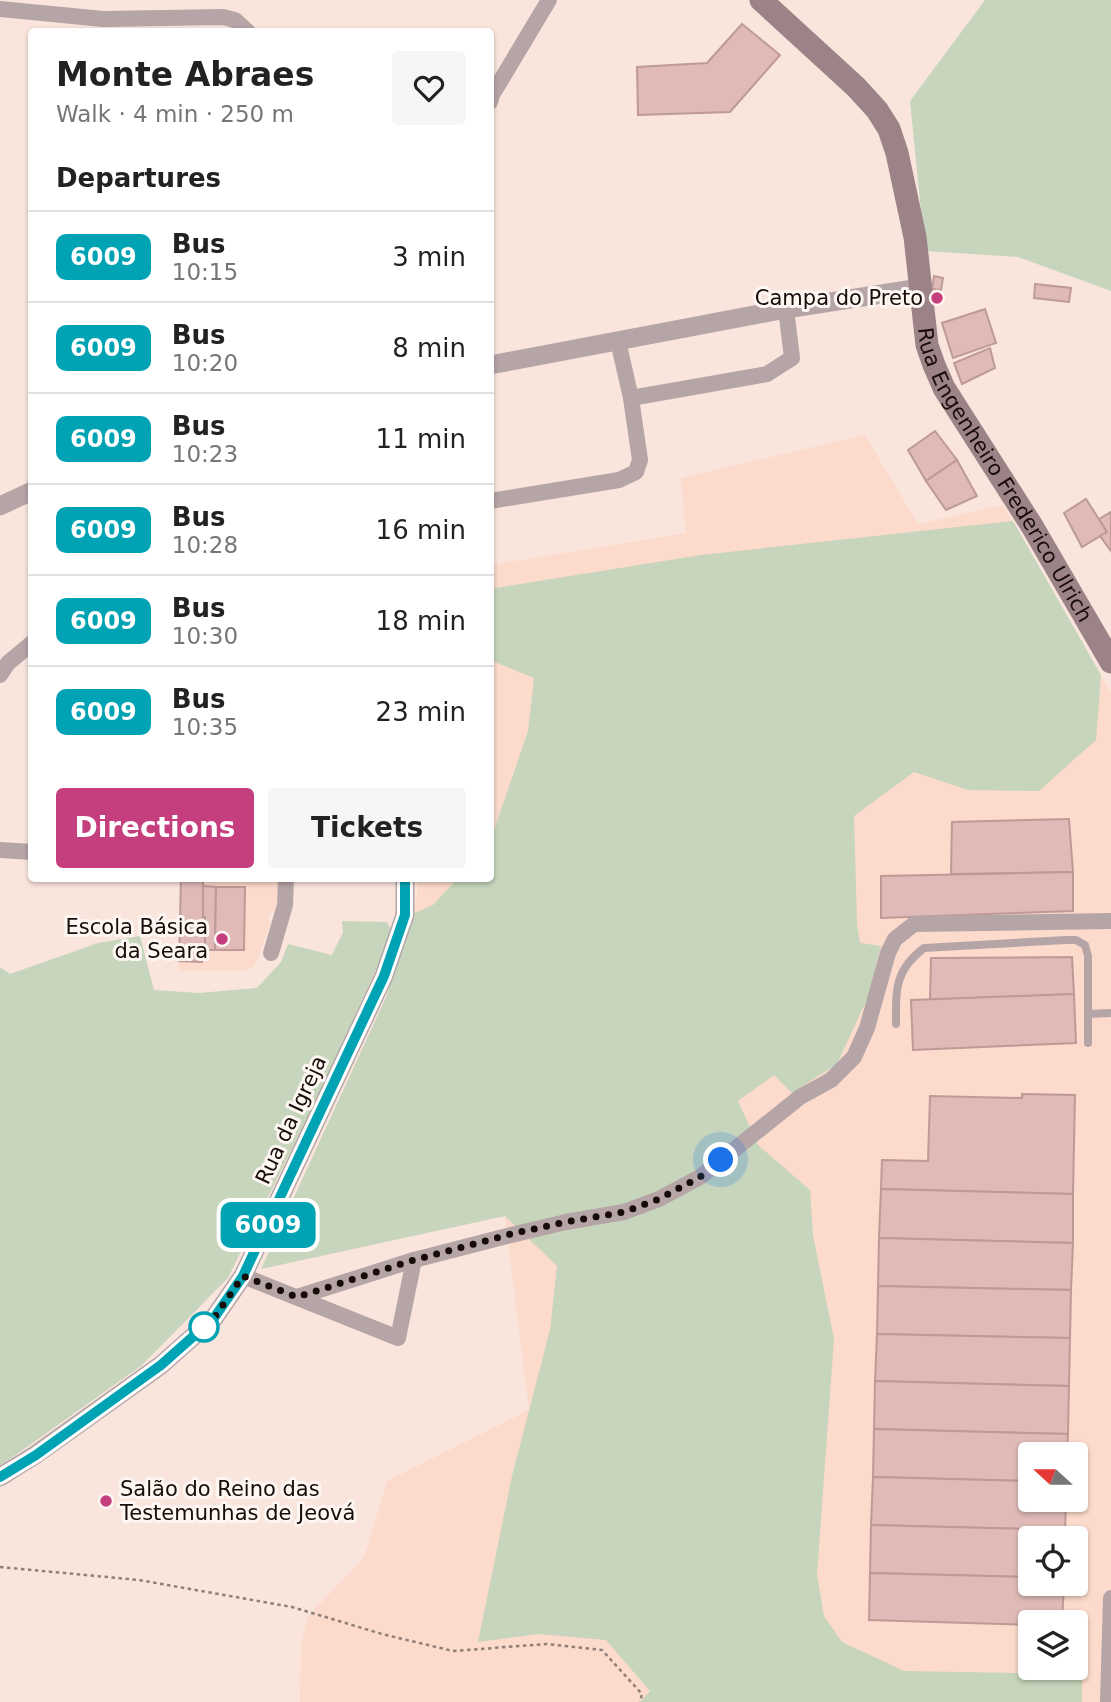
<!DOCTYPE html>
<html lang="en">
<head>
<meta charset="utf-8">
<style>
  body { margin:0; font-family:"DejaVu Sans",sans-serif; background:#f6f6f6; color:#222; height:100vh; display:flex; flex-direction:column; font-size:26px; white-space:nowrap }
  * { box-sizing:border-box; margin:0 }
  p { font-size:23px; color:#767676 }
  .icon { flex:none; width:38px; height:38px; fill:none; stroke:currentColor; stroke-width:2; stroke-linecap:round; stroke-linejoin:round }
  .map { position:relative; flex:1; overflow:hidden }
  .drawer { position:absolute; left:28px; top:28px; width:466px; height:854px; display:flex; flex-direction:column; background:#fff; border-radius:7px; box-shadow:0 2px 5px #0004 }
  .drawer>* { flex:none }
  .badge { padding:0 14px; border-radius:10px; font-size:24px; line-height:46px }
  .needle { width:46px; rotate:291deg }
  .fabs { position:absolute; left:1018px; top:1442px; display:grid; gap:14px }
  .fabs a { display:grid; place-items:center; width:70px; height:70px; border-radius:7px; background:#fff; box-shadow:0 2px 5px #0004; font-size:35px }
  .you { position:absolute; width:35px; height:35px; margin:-18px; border:5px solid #fff; border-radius:50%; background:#1a73e8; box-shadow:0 0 0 10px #1a73e833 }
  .map>.badge { position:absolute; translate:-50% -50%; box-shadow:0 0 0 4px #fff }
  h2 { padding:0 28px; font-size:26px; line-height:63px }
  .round { display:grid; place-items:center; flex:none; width:74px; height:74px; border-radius:7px; background:#f6f6f6 }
  .overview { display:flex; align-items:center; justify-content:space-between; height:119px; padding:0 28px }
  h1 { font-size:33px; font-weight:700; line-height:52px }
  .cta { display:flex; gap:14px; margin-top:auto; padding:14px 28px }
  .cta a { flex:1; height:80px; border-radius:7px; background:#c53e7d; color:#fff; font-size:28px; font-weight:700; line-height:80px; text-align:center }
  .cta a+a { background:#f6f6f6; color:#222 }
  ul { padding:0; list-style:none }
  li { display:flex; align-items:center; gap:21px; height:91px; padding:0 28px; border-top:2px solid #e0e0e0 }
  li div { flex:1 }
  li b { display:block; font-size:26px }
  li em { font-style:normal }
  li .badge { min-width:77px; font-weight:700; text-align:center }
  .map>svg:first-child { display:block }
  .built { fill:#fcdacc; fill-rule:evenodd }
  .green { fill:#c6d5bb }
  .building { fill:#dfbab7; stroke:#be9a97; stroke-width:2 }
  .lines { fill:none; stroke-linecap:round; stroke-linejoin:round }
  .path { stroke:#8f7f78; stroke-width:2.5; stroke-dasharray:3.5 3.5; stroke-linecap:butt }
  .service { stroke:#b6a5a7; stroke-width:8 }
  .minor { stroke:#b6a5a7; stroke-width:16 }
  .tertiary { stroke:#b6a5a7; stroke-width:19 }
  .secondary { stroke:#9c8387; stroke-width:23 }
  .line-casing { stroke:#fff; stroke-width:16 }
  .line { stroke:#00a3b4; stroke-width:10 }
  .walk { stroke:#170c07; stroke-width:7; stroke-dasharray:0 12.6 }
  .poi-dot { fill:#c53e7d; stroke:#fdf6f3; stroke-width:2.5 }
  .stop-dot { fill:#fff; stroke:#00a3b4; stroke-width:3.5 }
  .labels { text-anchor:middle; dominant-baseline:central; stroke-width:6; stroke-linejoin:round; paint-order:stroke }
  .poi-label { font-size:21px; fill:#170c07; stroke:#fdf6f3; text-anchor:end }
  .street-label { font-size:21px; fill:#170c07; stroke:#fdf6f3 }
</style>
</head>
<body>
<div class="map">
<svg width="1111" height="1702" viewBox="0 0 1111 1702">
  <rect width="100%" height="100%" fill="#fae5dd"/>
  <!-- built -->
  <g class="built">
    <path d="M 865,435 L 918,524 L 1003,505 L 1111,693 L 1111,1702 L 300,1702 L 301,1645 L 308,1616 L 364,1558 L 387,1481 L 529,1410 L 505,1216 L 261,1269 L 387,995 L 417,898 L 417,879 L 490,878 L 490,565 L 686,533 L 681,478 ZM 1031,1454 L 1076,1454 L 1076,1500 L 1031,1500 ZM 1031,1538 L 1076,1538 L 1076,1584 L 1031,1584 ZM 1031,1622 L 1076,1622 L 1076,1668 L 1031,1668 Z"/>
    <path d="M 181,879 L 280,879 L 275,911 L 268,916 L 270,924 L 258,959 L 252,968 L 241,971 L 179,971 Z"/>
  </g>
  <!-- green -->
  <g class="green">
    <path d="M 985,0 L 1111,0 L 1111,291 L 1018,257 L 925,251 L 910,101 Z"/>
    <path d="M 1013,521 L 1101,675 L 1096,740 L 1039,791 L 968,790 L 914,772 L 854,816 L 857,924 L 860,943 L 881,946 L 869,995 L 837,1064 L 792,1093 L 774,1075 L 738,1101 L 758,1145 L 810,1190 L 813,1235 L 834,1339 L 817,1575 L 824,1616 L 842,1642 L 904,1671 L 1082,1674 L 1082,1702 L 640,1702 L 650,1691 L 606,1640 L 538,1634 L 478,1642 L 512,1476 L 550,1330 L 557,1266 L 505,1216 L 261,1269 L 387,995 L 412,914 L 433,905 L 457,879 L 490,878 L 490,842 L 528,731 L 534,678 L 490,660 L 490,589 L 701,555 Z"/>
    <path d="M 342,921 L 387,922 L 393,933 L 316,1100 L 228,1278 L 141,1366 L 0,1466 L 0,967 L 10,974 L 98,943 L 140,936 L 154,990 L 199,993 L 257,988 L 281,962 L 288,944 L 332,955 L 343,932 Z"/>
  </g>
  <!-- building -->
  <g class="building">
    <path d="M 742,24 L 780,55 L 730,112 L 638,115 L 637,67 L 707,63 Z"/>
    <path d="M 934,276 L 943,278 L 941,290 L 932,289 Z"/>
    <path d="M 1035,284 L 1071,288 L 1069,302 L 1034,298 Z"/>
    <path d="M 985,309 L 996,343 L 953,358 L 942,323 Z"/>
    <path d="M 990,348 L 995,368 L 962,384 L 954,363 Z"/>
    <path d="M 935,431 L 957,460 L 926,481 L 908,450 Z"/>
    <path d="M 957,460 L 977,496 L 946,510 L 926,481 Z"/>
    <path d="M 1086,499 L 1107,532 L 1082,547 L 1064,513 Z"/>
    <path d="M 1111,512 L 1111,551 L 1100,536 L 1107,532 L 1099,519 Z"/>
    <path d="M 1069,819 L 1073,872 L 951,874 L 952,822 Z"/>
    <path d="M 1073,872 L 1073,911 L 881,918 L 881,876 Z"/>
    <path d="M 181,878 L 203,878 L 203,917 L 205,917 L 205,945 L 202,945 L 202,962 L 179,961 Z"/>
    <path d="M 203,886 L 216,887 L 215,950 L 202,950 L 202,945 L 205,945 L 205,917 L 203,917 Z"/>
    <path d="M 216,887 L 245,887 L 244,950 L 215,950 Z"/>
    <path d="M 1072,957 L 1074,994 L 930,1000 L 931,958 Z"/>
    <path d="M 1074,994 L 1076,1043 L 913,1050 L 911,1000 Z"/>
    <path d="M 1022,1094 L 1075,1095 L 1073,1194 L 881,1189 L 882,1160 L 928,1161 L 930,1096 L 1022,1098 Z"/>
    <path d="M 881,1189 L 1073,1194 L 1073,1243 L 879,1238 Z"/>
    <path d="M 879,1238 L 1073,1243 L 1071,1290 L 878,1286 Z"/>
    <path d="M 878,1286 L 1071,1290 L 1070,1338 L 877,1334 Z"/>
    <path d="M 877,1334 L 1070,1338 L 1069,1386 L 875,1381 Z"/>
    <path d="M 875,1381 L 1069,1386 L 1068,1434 L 874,1429 Z"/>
    <path d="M 874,1429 L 1068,1434 L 1067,1454 L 1031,1454 L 1031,1481 L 873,1477 Z"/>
    <path d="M 873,1477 L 1031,1481 L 1031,1500 L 1066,1500 L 1065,1530 L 871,1525 Z"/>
    <path d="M 871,1525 L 1065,1530 L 1065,1538 L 1031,1538 L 1031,1577 L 870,1573 Z"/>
    <path d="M 870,1573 L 1031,1577 L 1031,1584 L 1064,1584 L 1062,1622 L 1031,1622 L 1031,1625 L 869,1620 Z"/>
  </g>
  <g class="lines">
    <!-- path -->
    <path class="path" d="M 0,1567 L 139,1580 L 292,1607 L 382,1634 L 453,1651 L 547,1644 L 602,1650 L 642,1694 L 640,1702"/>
    <!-- service -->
    <g class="service">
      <path d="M 896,1024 C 896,990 894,971 924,948 L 1066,940 L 1076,940 L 1085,945 L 1088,956 L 1088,1014 L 1111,1013"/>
      <path d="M 1088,1043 L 1088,1014"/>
    </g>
    <!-- minor -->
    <g class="minor">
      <path d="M 0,9 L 103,19 L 223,17 L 235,20 L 248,32"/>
      <path d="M 490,102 L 492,95 L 549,0"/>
      <path d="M 631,398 L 767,374 L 792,358 L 786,309"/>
      <path d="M 490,501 L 619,480 L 636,472 L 640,460 L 631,398 L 618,341"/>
      <path d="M 0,675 L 8,663 L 32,643"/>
      <path d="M 0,850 L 32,852"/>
      <path d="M 271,953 L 285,905 L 286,878"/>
      <path d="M 243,1276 L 398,1338 L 414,1260"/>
      <path d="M 297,1297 L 414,1260 L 511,1235 L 566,1222 L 624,1212 L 659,1199 L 700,1177 L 800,1097 L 831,1080 L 854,1057 L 867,1028 L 888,953 L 895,939 L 914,924 L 1111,921"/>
      <path d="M 1108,1702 L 1111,1598"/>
    </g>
    <!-- tertiary -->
    <g class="tertiary">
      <path d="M 490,365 L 786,309 L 920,288"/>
      <path d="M 0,506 L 32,491"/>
      <path d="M 0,1477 L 35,1455 L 161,1365 L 214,1318 L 243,1276 L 384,976 L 405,915 L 405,878"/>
    </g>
    <!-- secondary -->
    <path class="secondary" id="s1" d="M 761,0 L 856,87 L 877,110 L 889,129 L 897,153 L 915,237 L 927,345 L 934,365 L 944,388 L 1032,526 L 1111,662"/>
  </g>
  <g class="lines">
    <!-- line casing -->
    <g class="line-casing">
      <path id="line" d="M 0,1477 L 36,1455 L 161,1365 L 214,1318 L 243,1276 L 384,976 L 405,915 L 405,878"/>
    </g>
    <!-- line -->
    <use href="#line" class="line"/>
    <!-- walk -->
    <path class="walk" d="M 204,1327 L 196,1334 L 214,1318 L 243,1276 L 297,1297 L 414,1260 L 511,1234 L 566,1222 L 624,1212 L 659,1199 L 700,1177 L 721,1160"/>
  </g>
  <!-- markers -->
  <g class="poi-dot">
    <circle cx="937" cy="298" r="7"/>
    <circle cx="222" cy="939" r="7"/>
    <circle cx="106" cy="1501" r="7"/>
  </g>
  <circle class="stop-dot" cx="204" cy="1327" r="14"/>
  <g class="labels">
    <!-- poi labels -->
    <g class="poi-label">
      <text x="923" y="298">Campa do Preto</text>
      <text x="208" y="927">Escola Básica<tspan x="208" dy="24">da Seara</tspan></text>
      <text x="120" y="1489" text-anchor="start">Salão do Reino das<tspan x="120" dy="24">Testemunhas de Jeová</tspan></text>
    </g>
    <!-- street labels -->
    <g class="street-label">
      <text stroke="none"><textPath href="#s1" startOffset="553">Rua Engenheiro Frederico Ulrich</textPath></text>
      <text transform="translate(291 1120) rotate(-65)">Rua da Igreja</text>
    </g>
  </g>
</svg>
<div class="fabs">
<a><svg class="needle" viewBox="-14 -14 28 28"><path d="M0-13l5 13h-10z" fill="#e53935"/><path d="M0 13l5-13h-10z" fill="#767676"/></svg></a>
<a><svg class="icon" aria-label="locate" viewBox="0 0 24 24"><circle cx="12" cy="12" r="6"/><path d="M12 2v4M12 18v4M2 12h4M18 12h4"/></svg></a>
<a><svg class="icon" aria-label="layers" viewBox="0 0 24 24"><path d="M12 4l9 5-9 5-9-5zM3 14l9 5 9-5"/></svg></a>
</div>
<div class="you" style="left:721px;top:1160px"></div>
<b class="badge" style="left:268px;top:1225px;background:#00a3b4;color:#fff">6009</b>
<section class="drawer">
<div class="overview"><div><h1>Monte Abraes</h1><p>Walk · 4 min · 250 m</p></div><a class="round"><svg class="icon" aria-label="heart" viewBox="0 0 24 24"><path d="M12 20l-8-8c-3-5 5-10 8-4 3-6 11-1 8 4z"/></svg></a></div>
<h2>Departures</h2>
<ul>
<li><span class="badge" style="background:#00a3b4;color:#fff">6009</span><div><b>Bus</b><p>10:15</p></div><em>3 min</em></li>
<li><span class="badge" style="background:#00a3b4;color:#fff">6009</span><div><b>Bus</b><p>10:20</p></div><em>8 min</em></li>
<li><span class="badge" style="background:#00a3b4;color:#fff">6009</span><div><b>Bus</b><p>10:23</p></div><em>11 min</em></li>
<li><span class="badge" style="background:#00a3b4;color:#fff">6009</span><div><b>Bus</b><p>10:28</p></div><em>16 min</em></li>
<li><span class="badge" style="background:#00a3b4;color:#fff">6009</span><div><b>Bus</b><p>10:30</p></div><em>18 min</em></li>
<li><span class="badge" style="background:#00a3b4;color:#fff">6009</span><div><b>Bus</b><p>10:35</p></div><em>23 min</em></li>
</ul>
<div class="cta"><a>Directions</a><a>Tickets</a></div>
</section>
</div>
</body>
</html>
